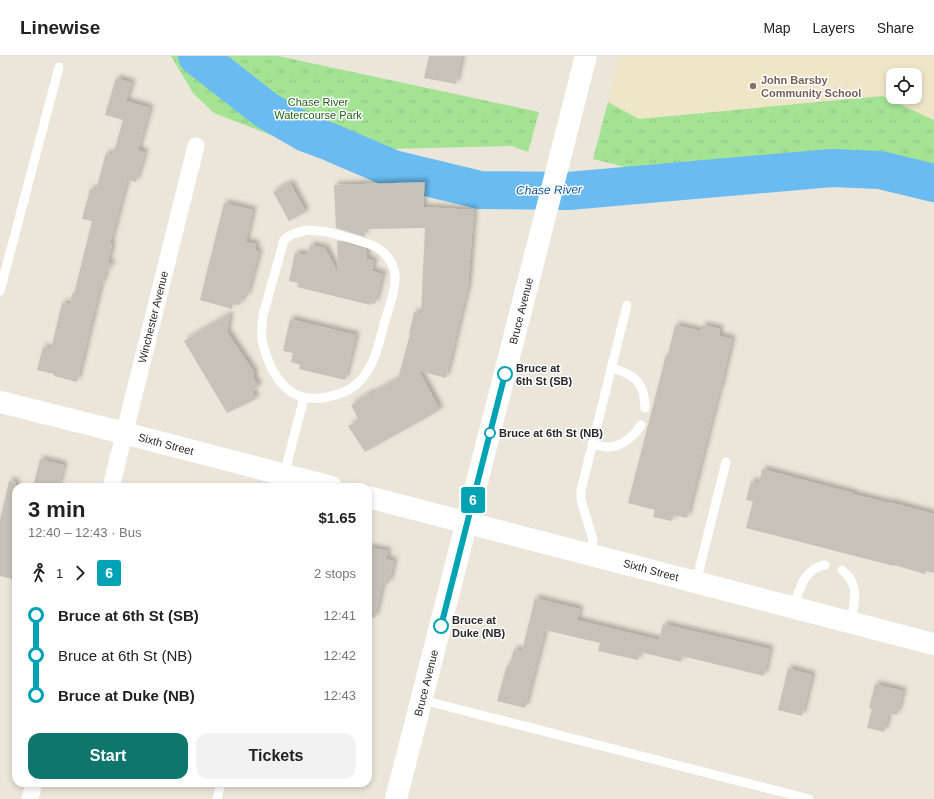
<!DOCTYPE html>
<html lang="en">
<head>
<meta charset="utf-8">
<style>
  body { margin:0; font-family:Arial,sans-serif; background:#f2f2f2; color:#222; height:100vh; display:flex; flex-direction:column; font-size:15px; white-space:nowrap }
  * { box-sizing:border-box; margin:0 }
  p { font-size:13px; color:#767676 }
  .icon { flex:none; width:22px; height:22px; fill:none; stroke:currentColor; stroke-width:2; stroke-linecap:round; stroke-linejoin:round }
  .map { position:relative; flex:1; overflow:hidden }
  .sheet { position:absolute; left:12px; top:427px; width:360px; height:304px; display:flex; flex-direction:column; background:#fff; border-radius:12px; box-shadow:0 2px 6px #0003 }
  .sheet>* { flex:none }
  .badge { padding:0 8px; border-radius:3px; font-size:14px; line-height:26px }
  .fabs { position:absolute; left:886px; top:12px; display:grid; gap:8px }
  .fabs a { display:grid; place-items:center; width:36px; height:36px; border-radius:8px; background:#fff; box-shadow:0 2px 6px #0003; font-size:20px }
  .map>.badge { position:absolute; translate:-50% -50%; box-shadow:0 0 0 2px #fff }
  .legs { display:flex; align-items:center; gap:6px; height:44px; padding:0 16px; font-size:13px }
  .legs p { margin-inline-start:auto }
  .headline { display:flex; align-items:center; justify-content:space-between; height:68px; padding:0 16px }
  h1 { font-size:22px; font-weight:700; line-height:30px }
  .primary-button { display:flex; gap:8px; margin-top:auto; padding:8px 16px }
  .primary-button a { flex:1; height:46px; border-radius:12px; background:#0f766e; color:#fff; font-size:16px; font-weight:700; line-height:46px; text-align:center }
  .primary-button a+a { background:#f2f2f2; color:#222 }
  ul { padding:0 16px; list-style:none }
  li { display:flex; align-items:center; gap:14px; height:40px; font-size:15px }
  li i { display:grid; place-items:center; width:6px; height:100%; margin:0 5px; background:currentColor }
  li i::after { content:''; width:10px; height:10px; margin:-5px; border:3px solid; border-radius:50%; background:#fff }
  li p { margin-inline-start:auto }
  li:first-child i { background:linear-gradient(#0000 50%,currentColor 0) }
  li:last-child i { background:linear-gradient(currentColor 50%,#0000 0) }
  header { display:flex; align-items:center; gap:24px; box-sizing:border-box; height:56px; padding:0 20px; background:#fff; border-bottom:1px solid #e0e0e0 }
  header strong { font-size:19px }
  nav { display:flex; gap:22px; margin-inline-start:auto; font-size:14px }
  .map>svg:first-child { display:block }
  .education { fill:#eee6c7; fill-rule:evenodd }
  .park { fill:url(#park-tufts) }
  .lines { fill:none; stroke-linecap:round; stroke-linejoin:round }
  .river { stroke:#69bbf1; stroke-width:38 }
  .building { fill:#c6c2b9; filter:url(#shadow) }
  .lane { stroke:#fff; stroke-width:9 }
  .street { stroke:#fff; stroke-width:17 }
  .secondary { stroke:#fff; stroke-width:22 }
  .line-1-casing { stroke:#fff; stroke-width:9 }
  .line-1 { stroke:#00a3b4; stroke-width:6 }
  .education-dot { fill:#8d6e63; stroke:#fff; stroke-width:1.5 }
  .stop-1-dot { fill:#fff; stroke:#00a3b4; stroke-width:2 }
  .labels { text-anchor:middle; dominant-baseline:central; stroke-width:3; stroke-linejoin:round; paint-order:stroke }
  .education-label { font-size:11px; font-weight:bold; fill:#785e54; stroke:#fff; text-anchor:start }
  .park-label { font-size:11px; fill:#1e6518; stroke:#fff }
  .street-label { font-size:11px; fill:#282828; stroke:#fff }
  .stop-label { font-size:11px; font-weight:bold; fill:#282828; stroke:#fff; text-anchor:start }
  .water-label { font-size:12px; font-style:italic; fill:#0a569a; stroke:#fff }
</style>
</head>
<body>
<header>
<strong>Linewise</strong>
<nav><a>Map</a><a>Layers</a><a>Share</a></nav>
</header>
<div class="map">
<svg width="934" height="743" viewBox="0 0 934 743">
  <defs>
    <pattern id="park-tufts" width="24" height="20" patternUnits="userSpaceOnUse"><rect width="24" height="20" fill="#a4e394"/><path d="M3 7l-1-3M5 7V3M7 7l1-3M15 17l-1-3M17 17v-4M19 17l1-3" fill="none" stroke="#8dc380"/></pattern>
    <filter id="shadow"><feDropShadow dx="3.5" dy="-3.5" stdDeviation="2" flood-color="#0004"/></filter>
  </defs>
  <rect width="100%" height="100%" fill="#ebe6d9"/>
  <!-- education -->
  <path class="education" d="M 620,0 L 934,0 L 934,64 L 882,40 L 639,63 L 608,46 ZM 893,19 L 915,19 L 915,41 L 893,41 Z"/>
  <!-- park -->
  <g class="park">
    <path d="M 171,0 L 278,0 L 539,56 L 528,96 L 512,90 L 312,95 L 214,57 L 193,37 Z"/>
    <path d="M 882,40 L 934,64 L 934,130 L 911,120 L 861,102 L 841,99 L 796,101 L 759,109 L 734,116 L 712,121 L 652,116 L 625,111 L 593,103 L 608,46 L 639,63 Z"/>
  </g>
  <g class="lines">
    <!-- river -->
    <path class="river" d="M 197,0 L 266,54 L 306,77 L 330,86 L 393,113 L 480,134 L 568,135 L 832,112 L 880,114 L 934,127"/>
  </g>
  <!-- building -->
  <g class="building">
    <path d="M 429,0 L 462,0 L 456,28 L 424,22 Z"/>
    <path d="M 116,22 L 132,27 L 126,45 L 150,52 L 138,94 L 145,96 L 136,126 L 127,124 L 110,188 L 112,188 L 108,207 L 113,208 L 105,217 L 103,227 L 101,227 L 77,326 L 54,320 L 54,318 L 37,314 L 43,291 L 51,293 L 62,247 L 70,248 L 72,238 L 74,238 L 92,165 L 82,163 L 90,133 L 96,134 L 106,97 L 113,99 L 123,64 L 105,59 Z"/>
    <path d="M 425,126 L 423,151 L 474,154 L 468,230 L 446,322 L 419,315 L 440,354 L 365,396 L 348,370 L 359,365 L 351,349 L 370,337 L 371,338 L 398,323 L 410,278 L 409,278 L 414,256 L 421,258 L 425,172 L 364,173 L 365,181 L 336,172 L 334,129 Z"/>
    <path d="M 290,127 L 306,156 L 289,165 L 273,136 Z"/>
    <path d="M 224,147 L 253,154 L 246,186 L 256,188 L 255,194 L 259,196 L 247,241 L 243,241 L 240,249 L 233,248 L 232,253 L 200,244 Z"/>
    <path d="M 337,185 L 366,193 L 367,203 L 374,205 L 372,215 L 383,218 L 375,248 L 371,247 L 370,249 L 297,231 L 298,227 L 289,225 L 295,197 L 307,199 L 310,189 L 325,192 L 338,217 Z"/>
    <path d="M 230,258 L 227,276 L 254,316 L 254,323 L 259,331 L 252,335 L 256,343 L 227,357 L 184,285 Z"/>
    <path d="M 290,263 L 356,279 L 345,324 L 299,313 L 300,309 L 291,306 L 293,297 L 283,295 Z"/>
    <path d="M 675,269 L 701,275 L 703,269 L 720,273 L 719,280 L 732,283 L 720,335 L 719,335 L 687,462 L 674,459 L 672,465 L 653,461 L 655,454 L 628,447 L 666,299 L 668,299 Z"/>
    <path d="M 40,403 L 64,409 L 58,431 L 33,431 Z"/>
    <path d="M 762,413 L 853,437 L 853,438 L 889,447 L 889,446 L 934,458 L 934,517 L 926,515 L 925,518 L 894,509 L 894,510 L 746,472 L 753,445 L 746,444 L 751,425 L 759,427 Z"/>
    <path d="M 9,425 L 16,426 L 16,524 L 0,520 L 0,464 Z"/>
    <path d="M 368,491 L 388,495 L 386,503 L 394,505 L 389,528 L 383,526 L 375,562 L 368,561 Z"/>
    <path d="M 535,542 L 580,553 L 577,564 L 659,584 L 663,568 L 770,593 L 764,620 L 682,600 L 681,606 L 640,596 L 638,604 L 598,595 L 600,587 L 545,574 L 525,652 L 497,645 L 507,609 L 509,610 L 514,593 L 522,595 Z"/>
    <path d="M 788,612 L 812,619 L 802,660 L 778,654 Z"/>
    <path d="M 875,628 L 903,635 L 897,659 L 889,657 L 884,676 L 867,672 L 872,653 L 869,652 Z"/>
  </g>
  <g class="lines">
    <!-- lane -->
    <g class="lane">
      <path d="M 309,174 C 315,175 322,175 327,176 C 337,178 347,182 356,184 C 364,187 373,188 379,193 C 388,199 395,210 395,221 C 396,234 388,254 384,268 C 379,288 374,312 357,328 C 349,335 338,339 327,341 C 296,348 279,331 268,304 C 266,298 263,290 262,284 C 261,275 262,267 263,259 L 284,184 C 291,177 299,176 309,174 Z"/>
      <path d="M 0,235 L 59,11"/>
      <path d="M 611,312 C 634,318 645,326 645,352"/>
      <path d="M 592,388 C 597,389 603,391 608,391 C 622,391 634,380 641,369"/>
      <path d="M 284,419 L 304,342"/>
      <path d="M 591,499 L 593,484 L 581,444 L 581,434 L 627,249"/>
      <path d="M 842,514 C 861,529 854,545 851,566"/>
      <path d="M 696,526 L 726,406"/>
      <path d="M 793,552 C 800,534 803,513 825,509"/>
      <path d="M 422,644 L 809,743"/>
      <path d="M 217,743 L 221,727"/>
    </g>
    <!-- street -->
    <g class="street">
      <path d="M 111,431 L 196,90"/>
      <path d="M 30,743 L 34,727"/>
    </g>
    <!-- secondary -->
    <g class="secondary">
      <path d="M 0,346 L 124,377 L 331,431"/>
      <path d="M 368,441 L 934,588"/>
      <path d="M 396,743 L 586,0"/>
    </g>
  </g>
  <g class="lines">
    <!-- line-1 casing -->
    <g class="line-1-casing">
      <path id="line-1" d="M 441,570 L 505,318"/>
    </g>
    <!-- line-1 -->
    <use href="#line-1" class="line-1"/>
  </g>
  <!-- markers -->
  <circle class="education-dot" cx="753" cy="30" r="4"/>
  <g class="stop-1-dot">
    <circle cx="505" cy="318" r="7"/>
    <circle cx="490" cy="377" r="5"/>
    <circle cx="441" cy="570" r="7"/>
  </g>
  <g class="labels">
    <!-- education labels -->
    <g class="education-label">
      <text x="761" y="24">John Barsby<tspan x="761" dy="13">Community School</tspan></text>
    </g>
    <!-- park labels -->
    <g class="park-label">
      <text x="318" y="46">Chase River<tspan x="318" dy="13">Watercourse Park</tspan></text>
    </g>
    <!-- street labels -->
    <g class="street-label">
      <text transform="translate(521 255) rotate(-76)">Bruce Avenue</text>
      <text transform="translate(153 261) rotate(-76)">Winchester Avenue</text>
      <text transform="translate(166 388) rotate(15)">Sixth Street</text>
      <text transform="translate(651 514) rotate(15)">Sixth Street</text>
      <text transform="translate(426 627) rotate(-76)">Bruce Avenue</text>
    </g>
    <!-- stop labels -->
    <g class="stop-label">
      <text x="516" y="312">Bruce at<tspan x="516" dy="13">6th St (SB)</tspan></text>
      <text x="499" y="377">Bruce at 6th St (NB)</text>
      <text x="452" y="564">Bruce at<tspan x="452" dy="13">Duke (NB)</tspan></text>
    </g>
    <!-- water labels -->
    <g class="water-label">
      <text transform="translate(549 134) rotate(-1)">Chase River</text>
    </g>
  </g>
</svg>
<div class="fabs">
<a><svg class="icon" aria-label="locate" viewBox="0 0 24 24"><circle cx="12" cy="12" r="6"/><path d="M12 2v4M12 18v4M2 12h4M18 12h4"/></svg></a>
</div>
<b class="badge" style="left:473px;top:444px;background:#00a3b4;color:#fff">6</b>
<section class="sheet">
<div class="headline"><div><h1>3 min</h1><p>12:40 – 12:43 · Bus</p></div><b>$1.65</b></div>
<div class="legs"><svg class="icon" aria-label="walk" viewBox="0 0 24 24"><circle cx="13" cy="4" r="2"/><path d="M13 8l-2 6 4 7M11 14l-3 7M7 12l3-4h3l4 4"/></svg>1<svg class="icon" aria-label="forward" viewBox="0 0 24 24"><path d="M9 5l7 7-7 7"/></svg><b class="badge" style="background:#00a3b4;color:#fff">6</b><p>2 stops</p></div>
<ul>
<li><i style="color:#00a3b4"></i><b>Bruce at 6th St (SB)</b><p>12:41</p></li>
<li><i style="color:#00a3b4"></i><span>Bruce at 6th St (NB)</span><p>12:42</p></li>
<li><i style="color:#00a3b4"></i><b>Bruce at Duke (NB)</b><p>12:43</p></li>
</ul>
<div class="primary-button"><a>Start</a><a>Tickets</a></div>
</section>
</div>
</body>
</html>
